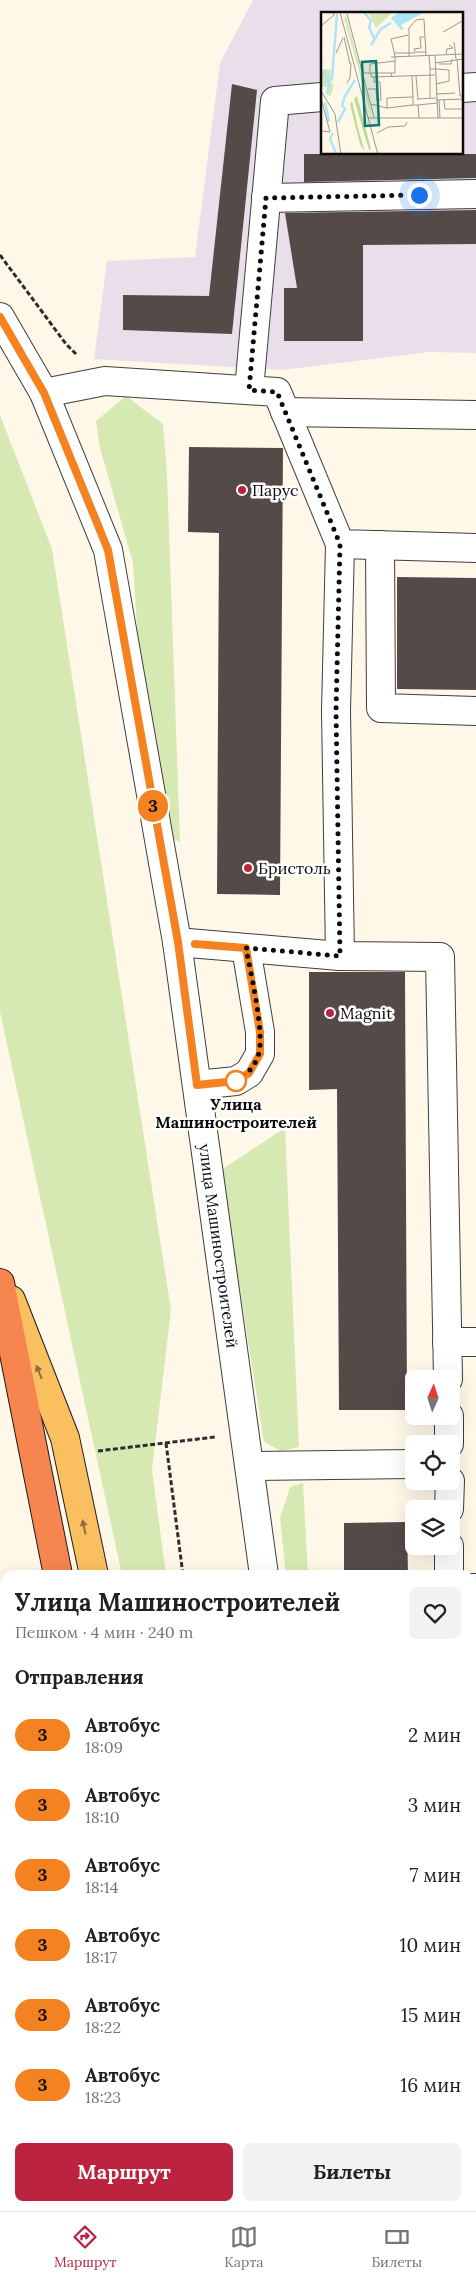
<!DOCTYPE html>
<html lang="ru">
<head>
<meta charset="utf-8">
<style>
  body { margin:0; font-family:Lora,serif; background:#f2f2f2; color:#202124; height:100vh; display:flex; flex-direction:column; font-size:19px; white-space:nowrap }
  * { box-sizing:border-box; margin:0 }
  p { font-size:16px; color:#757577 }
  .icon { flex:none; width:28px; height:28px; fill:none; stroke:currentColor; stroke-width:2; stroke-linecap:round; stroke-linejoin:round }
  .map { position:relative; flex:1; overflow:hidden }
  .side { position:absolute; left:0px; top:1570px; width:476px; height:641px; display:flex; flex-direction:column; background:#fff; border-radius:15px 15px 0 0; box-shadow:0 5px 20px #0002 }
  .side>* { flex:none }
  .badge { padding:0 10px; border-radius:16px; font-size:18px; line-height:32px }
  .needle { width:32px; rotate:3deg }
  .tools { position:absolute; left:405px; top:1370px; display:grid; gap:10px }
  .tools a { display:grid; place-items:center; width:55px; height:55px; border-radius:8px; background:#fff; box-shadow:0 5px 20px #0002; font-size:25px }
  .you { position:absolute; width:25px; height:25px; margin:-12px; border:4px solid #fff; border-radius:50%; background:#1a73e8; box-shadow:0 0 0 8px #1a73e833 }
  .map>.badge { position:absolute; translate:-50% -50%; box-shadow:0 0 0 2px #fff }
  h2 { padding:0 15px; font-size:19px; line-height:45px }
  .round { display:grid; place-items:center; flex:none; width:52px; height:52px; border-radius:8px; background:#f2f2f2 }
  .headline { display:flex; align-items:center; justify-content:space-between; height:85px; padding:0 15px }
  h1 { font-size:24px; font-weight:700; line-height:38px }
  .cta { display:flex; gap:10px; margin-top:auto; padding:10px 15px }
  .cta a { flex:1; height:58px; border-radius:8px; background:#bb233f; color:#fff; font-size:20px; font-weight:700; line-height:58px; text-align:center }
  .cta a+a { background:#f2f2f2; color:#202124 }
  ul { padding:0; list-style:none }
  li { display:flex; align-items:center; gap:15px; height:70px; padding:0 15px }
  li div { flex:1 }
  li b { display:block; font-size:19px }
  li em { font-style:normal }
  li .badge { min-width:55px; font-weight:700; text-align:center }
  .dock { display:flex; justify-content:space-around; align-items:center; height:70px; border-top:1px solid #e0e0e0; background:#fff; font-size:14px; color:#757577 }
  .dock a { display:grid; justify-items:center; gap:2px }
  .dock .active { color:#bb233f }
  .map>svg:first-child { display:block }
  .industrial { fill:#e8dfea; fill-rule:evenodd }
  .green { fill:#d6e9b3 }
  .building { fill:#544a47 }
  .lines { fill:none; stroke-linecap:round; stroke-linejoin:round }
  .minor-casing { stroke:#3e3e3e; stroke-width:30 }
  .major-casing { stroke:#1c1c1c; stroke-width:30 }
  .highway-casing { stroke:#1c1c1c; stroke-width:30 }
  .path { stroke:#2d2d2d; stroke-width:3; stroke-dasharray:5 2.5; stroke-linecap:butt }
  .minor { stroke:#fff; stroke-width:28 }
  .major { stroke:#fabf5e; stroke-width:28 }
  .highway { stroke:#f68550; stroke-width:28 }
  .oneway { fill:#8e6e39 }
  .line-casing { stroke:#fff; stroke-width:11 }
  .line { stroke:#f58220; stroke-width:8 }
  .walk { stroke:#0b0b0b; stroke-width:5; stroke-dasharray:0 9 }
  .poi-dot { fill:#bb233f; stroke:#fff; stroke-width:2 }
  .stop-dot { fill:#fff; stroke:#f58220; stroke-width:2.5 }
  .labels { text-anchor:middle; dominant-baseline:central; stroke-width:5; stroke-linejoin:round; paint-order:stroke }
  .poi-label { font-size:16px; fill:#0b0b0b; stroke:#fff; text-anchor:start }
  .stop-label { font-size:16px; font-weight:bold; fill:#0b0b0b; stroke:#fff }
  .street-label { font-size:16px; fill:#0b0b0b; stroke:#fff }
  .inset-river { fill:none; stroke:#ade5f6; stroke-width:2.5 }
  .inset-road { fill:none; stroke:#9d9990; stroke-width:1 }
  .view { fill:#0f766e; fill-opacity:0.15; stroke:#0f766e; stroke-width:2.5 }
  .inset-edge { fill:none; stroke:#0b0b0b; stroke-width:2.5 }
</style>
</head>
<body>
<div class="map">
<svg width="476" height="2211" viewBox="0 0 476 2211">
  <rect width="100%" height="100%" fill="#fff8e9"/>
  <!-- industrial -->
  <g class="industrial">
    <path d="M 253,0 L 476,0 L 476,353 L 429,352 L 282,370 L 94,359 L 107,261 L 195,257 L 220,63 ZM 322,14 L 462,14 L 462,154 L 322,154 Z"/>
    <path d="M 471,2005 L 476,2006 L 476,2211 L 327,2211 L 326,2206 L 471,2206 Z"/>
  </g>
  <!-- green -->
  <g class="green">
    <path d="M 126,396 L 163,424 L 167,474 L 180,842 L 168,836 L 139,661 L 133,563 L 100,448 L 96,421 Z"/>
    <path d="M 0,415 L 52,549 L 171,1310 L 152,1470 L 166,1575 L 122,1575 L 0,1012 Z"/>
    <path d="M 285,1128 L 299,1447 L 281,1451 L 264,1442 L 221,1170 Z"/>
    <path d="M 303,1483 L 308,1575 L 286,1575 L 280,1518 L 290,1487 Z"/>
  </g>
  <!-- building -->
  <g class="building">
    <path d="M 232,84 L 257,90 L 232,334 L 123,330 L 123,295 L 209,296 Z"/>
    <path d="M 304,154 L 476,154 L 476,178 L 304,182 Z"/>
    <path d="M 476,210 L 476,244 L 363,245 L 363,341 L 284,341 L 284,288 L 297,288 L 285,213 Z"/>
    <path d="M 189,447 L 283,448 L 280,895 L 217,894 L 219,533 L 188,532 Z"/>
    <path d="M 397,577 L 476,578 L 476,690 L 397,689 Z"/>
    <path d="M 309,972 L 405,972 L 407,1410 L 339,1410 L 337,1089 L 309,1090 Z"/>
    <path d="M 407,1522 L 408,1575 L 344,1575 L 344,1523 Z"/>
  </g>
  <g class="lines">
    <!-- minor casing -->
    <g class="minor-casing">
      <g id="minor">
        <path d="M 462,88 L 476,87"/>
        <path d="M 266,198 L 476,194"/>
        <path id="s1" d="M 0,317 L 44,393 L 108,550 L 177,942 L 264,1575"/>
        <path d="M 249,390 L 275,101 L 322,97"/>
        <path d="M 44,393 L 105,381 L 277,392 L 340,544 L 476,548"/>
        <path d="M 285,412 L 476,415"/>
        <path d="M 380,545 L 381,708 L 476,711"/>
        <path d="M 177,942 L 340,956 L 440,957 L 448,1379"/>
        <path d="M 340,956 L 336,711 L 340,544"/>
        <path d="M 197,1085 L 236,1081 L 249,1073 L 260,1054 L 260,1032 L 246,948"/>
        <path d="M 447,1342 L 476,1342"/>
        <path d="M 449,1416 L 449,1444"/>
        <path d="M 250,1466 L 414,1464"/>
        <path d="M 449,1509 L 450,1481"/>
        <path d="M 449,1575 L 449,1546"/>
        <path d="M 471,1588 L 476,1588"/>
      </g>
    </g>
    <!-- major casing -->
    <g class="major-casing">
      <g id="major">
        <path d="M 11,1300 L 65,1438 L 94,1575"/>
        <path d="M 471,1928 L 476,1928"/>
      </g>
    </g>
    <!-- highway casing -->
    <g class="highway-casing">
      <g id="highway">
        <path d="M 0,1283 L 58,1575"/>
        <path d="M 188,2206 L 189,2211"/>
      </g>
    </g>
    <!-- path -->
    <g class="path">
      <path d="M 0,255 L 66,344 L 77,355"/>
      <path d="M 166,1443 L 183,1575"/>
      <path d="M 98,1451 L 215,1437"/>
      <path d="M 0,1807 L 5,1802"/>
      <path d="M 0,1956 L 5,1948"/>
      <path d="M 0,2039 L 5,2039"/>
      <path d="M 252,2206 L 253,2211"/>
    </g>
    <!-- minor -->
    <use href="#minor" class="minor"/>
    <!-- major -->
    <use href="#major" class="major"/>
    <!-- highway -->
    <use href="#highway" class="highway"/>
  </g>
  <!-- one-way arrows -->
  <defs><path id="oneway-solid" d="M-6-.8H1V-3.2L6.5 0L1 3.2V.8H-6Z" transform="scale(1.25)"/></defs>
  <g class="oneway">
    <use href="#oneway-solid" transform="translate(39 1372) rotate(-112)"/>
    <use href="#oneway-solid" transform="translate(84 1527) rotate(-102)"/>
  </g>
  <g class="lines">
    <!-- line casing -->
    <g class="line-casing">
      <path id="line" d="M 0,317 L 44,393 L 108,550 L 178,942 L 197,1085 L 236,1081 L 249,1073 L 260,1054 L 260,1032 L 246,948 L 195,944"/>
    </g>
    <!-- line -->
    <use href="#line" class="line"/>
    <!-- walk -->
    <path class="walk" d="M 236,1081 C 247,1072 252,1072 258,1056 C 266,1038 250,970 246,948 L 340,956 L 336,711 L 340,544 L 277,392 L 249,390 L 266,198 L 419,195"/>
  </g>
  <!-- markers -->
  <g class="poi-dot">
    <circle cx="242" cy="490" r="5"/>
    <circle cx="248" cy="868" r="5"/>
    <circle cx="330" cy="1013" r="5"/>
  </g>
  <circle class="stop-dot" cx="236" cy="1081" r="10"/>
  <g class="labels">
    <!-- poi labels -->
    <g class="poi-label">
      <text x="252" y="490">Парус</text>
      <text x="258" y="868">Бристоль</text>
      <text x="340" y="1013">Magnit</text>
    </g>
    <!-- stop labels -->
    <g class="stop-label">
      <text x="236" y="1104">Улица<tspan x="236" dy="18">Машиностроителей</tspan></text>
    </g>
    <!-- street labels -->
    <g class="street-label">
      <text stroke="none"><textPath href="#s1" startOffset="962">улица Машиностроителей</textPath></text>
    </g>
  </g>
  <!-- overview -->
  <g transform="translate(321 12)">
    <rect width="142" height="142" fill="#fff8e9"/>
    <path d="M 47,0 L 72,0 L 55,16 ZM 25,4 L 48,88 L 50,103 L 23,6 ZM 4,57 L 10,58 L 9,70 L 13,72 L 10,84 L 6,83 L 8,75 L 0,75 L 0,58 Z" fill="#d6e9b3"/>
    <path d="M 36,84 L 50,137 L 48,138 L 33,87 ZM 31,89 L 38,120 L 44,140 L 39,132 L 29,92 Z" fill="#bcda92"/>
    <path d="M 78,0 L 97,0 L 100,2 L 80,13 L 83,17 L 80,18 L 70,6 Z" fill="#ade5f6"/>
    <path class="inset-river" d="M 43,0 L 50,9 L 48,15 L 53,26M 50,33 L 60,17 L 70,11M 2,58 L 8,73 L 6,82M 8,70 L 11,66 L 16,2M 4,90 L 8,110M 17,110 L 24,97 L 21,93 L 24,84 L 34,68M 12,121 L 9,127 L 16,143"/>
    <path class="inset-road" d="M 19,0 L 57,143M 26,2 L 53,105M 0,14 L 13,3 L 12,0M 122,20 L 143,8M 23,25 L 29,52M 104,25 L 99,25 L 100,36 L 93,37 L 94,40 L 105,40M 133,30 L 135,47M 15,41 L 22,26M 73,41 L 94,41M 125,42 L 126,37 L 132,36 L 128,33M 108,43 L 109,57 L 115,57M 114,43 L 117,106M 74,44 L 70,27 L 87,23M 88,44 L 88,16 L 95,8 L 103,7 L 105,43M 70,45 L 143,42M 136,47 L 139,84 L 143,84M 114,51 L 143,47M 118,52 L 130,52 L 131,47M 109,57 L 109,86M 43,61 L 49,61 L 51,65 L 114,63M 49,61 L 49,52 L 74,49M 50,61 L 70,61 L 71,65M 70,61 L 74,61 L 74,44M 91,64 L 92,85M 95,64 L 97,87M 53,65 L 53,70 L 59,70 L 60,88 L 56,88M 26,71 L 29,66 L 30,51M 115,72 L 128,69 L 128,58 L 115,57M 47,77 L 55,77 L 56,89M 0,79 L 14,102 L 20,143M 115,82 L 134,81M 0,86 L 9,120 L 1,119M 96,87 L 115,86M 115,88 L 143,87M 118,88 L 119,106M 123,88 L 124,97 L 143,97M 50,92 L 66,96 L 66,86 L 92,85 L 92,93 L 97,93 L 98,106M 97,93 L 116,91M 66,96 L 92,93M 47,106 L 143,106M 56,121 L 67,115 L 84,114 L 86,110"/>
    <path class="view" d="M 55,49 L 58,113 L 44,114 L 41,50 Z"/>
    <rect width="142" height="142" class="inset-edge"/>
  </g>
</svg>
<div class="tools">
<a><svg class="needle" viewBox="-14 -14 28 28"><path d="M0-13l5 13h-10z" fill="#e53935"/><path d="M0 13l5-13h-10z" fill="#757577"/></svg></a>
<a><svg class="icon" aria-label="locate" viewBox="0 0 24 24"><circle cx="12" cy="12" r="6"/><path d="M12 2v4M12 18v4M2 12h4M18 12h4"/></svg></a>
<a><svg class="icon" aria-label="layers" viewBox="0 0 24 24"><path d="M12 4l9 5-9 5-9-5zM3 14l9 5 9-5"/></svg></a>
</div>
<div class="you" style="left:419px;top:195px"></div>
<b class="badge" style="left:153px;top:806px;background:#f58220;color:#111">3</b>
<section class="side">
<div class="headline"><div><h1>Улица Машиностроителей</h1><p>Пешком · 4 мин · 240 m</p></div><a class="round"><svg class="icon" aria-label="heart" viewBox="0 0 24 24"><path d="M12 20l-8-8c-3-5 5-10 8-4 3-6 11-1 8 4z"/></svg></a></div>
<h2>Отправления</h2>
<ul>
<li><span class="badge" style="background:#f58220;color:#111">3</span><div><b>Автобус</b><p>18:09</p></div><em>2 мин</em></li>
<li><span class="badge" style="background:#f58220;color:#111">3</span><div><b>Автобус</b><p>18:10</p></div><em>3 мин</em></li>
<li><span class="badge" style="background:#f58220;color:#111">3</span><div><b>Автобус</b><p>18:14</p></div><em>7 мин</em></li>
<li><span class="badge" style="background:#f58220;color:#111">3</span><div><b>Автобус</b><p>18:17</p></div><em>10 мин</em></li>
<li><span class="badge" style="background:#f58220;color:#111">3</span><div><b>Автобус</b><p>18:22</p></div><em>15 мин</em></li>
<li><span class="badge" style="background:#f58220;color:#111">3</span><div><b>Автобус</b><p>18:23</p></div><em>16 мин</em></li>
</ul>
<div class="cta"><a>Маршрут</a><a>Билеты</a></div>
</section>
</div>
<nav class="dock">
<a class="active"><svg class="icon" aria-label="directions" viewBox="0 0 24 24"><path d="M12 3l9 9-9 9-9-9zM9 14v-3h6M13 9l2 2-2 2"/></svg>Маршрут</a>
<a><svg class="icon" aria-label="map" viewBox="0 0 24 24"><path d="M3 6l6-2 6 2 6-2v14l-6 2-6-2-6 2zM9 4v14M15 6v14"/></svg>Карта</a>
<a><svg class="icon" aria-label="tickets" viewBox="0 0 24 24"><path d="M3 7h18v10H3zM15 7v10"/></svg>Билеты</a>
</nav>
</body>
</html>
